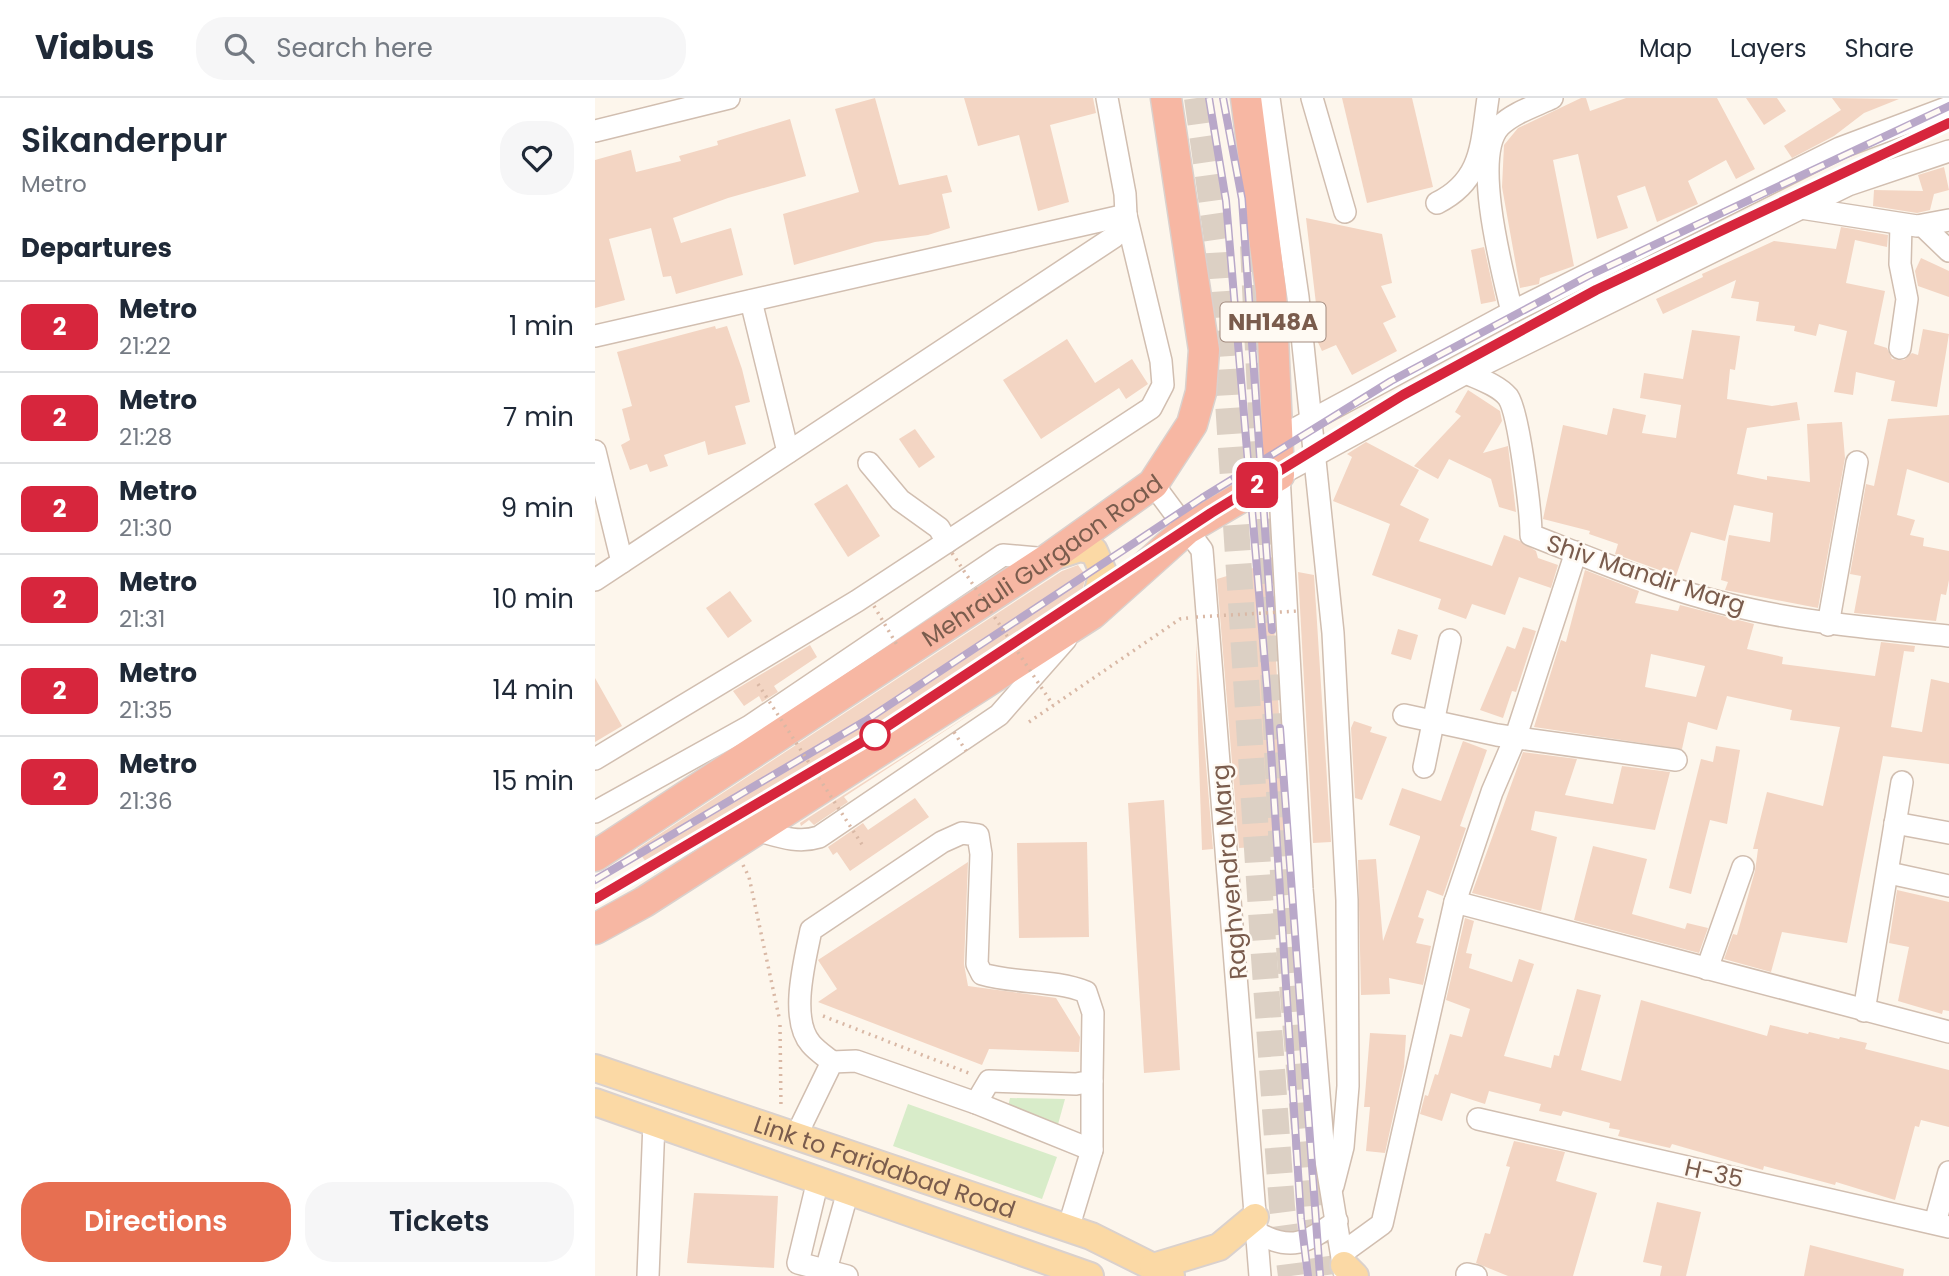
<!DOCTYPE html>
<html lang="en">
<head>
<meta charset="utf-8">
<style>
  body { margin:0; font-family:Poppins,sans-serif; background:#f6f6f7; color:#1f2937; height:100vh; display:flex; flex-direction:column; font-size:26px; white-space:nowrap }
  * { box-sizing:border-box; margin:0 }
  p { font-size:23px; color:#747a83 }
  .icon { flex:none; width:38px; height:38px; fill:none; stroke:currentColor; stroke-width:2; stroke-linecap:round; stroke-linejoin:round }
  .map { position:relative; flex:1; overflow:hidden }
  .panel { display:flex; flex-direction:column; background:#fff; width:595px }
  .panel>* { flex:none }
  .badge { padding:0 14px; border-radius:10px; font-size:24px; line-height:46px }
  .map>.badge { position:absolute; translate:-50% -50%; box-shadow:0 0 0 4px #fff }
  h2 { padding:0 21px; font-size:26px; line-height:63px }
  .round { display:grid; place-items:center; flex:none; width:74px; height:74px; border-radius:28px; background:#f6f6f7 }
  .headline { display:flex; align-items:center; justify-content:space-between; height:119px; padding:0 21px }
  h1 { font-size:33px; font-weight:600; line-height:52px }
  .action { display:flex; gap:14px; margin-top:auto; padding:14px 21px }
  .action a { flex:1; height:80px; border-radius:28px; background:#e76f51; color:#fff; font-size:28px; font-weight:600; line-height:80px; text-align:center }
  .action a+a { background:#f6f6f7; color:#1f2937 }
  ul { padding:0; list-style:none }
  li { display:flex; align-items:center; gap:21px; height:91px; padding:0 21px; border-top:2px solid #e0e1e3 }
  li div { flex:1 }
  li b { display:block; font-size:26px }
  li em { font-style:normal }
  li .badge { min-width:77px; font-weight:700; text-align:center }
  header { display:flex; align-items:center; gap:42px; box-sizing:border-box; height:98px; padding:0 35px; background:#fff; border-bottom:2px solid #e0e1e3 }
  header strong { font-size:33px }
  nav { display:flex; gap:38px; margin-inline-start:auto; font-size:24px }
  .search { width:490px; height:63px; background:#f6f6f7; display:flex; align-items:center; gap:18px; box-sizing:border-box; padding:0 24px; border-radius:28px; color:#747a83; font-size:26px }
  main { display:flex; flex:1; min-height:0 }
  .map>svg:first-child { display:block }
  .green { fill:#d8ecc9 }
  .building { fill:#f3d5c3; fill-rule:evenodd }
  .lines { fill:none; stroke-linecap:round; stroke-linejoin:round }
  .major-tunnel { stroke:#dcd0c4; stroke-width:26; stroke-dasharray:26 13; stroke-linecap:butt }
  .minor-casing { stroke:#d1beb0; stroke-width:24 }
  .major-casing { stroke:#dad1cd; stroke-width:30 }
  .highway-casing { stroke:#dad1cd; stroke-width:33 }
  .path { stroke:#d9b8a5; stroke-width:3.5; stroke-dasharray:2 5; stroke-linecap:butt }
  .minor { stroke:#fff; stroke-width:21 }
  .major { stroke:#fbd9a5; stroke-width:26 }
  .highway { stroke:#f7b7a3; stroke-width:30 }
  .rail-casing { stroke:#b9a8c9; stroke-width:8 }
  .rail { stroke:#fffaf3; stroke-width:5; stroke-dasharray:16; stroke-linecap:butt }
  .path-bridge { stroke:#d9b8a5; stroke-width:3.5; stroke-dasharray:2 5; stroke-linecap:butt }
  .line-casing { stroke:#fff; stroke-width:16 }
  .line { stroke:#d7263d; stroke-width:10 }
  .stop-dot { fill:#fff; stroke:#d7263d; stroke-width:3.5 }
  .labels { text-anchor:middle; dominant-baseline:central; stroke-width:5; stroke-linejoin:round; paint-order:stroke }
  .shield { fill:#fffaf3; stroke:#a28b7f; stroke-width:2 }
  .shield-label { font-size:23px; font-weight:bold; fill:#7a5c4d }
  .street-label { font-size:24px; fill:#7a5c4d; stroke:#fffaf3 }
</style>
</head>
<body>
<header>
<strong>Viabus</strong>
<div class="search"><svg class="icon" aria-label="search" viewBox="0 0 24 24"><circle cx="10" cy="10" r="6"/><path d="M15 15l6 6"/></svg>Search here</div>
<nav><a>Map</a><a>Layers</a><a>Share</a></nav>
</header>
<main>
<section class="panel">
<div class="headline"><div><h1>Sikanderpur</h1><p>Metro</p></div><a class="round"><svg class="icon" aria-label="heart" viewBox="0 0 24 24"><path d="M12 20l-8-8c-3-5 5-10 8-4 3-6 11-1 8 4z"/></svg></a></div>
<h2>Departures</h2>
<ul>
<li><span class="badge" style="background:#d7263d;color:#fff">2</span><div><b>Metro</b><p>21:22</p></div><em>1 min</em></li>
<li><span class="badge" style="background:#d7263d;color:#fff">2</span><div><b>Metro</b><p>21:28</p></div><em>7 min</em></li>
<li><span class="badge" style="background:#d7263d;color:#fff">2</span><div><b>Metro</b><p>21:30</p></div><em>9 min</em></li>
<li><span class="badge" style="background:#d7263d;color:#fff">2</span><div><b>Metro</b><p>21:31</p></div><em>10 min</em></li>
<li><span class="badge" style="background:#d7263d;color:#fff">2</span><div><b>Metro</b><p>21:35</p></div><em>14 min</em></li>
<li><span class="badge" style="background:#d7263d;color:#fff">2</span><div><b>Metro</b><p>21:36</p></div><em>15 min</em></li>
</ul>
<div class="action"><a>Directions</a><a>Tickets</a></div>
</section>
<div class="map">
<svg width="1354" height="1178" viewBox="0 0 1354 1178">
  <rect width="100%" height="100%" fill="#fdf6ec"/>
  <!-- green -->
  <g class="green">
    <path d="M 415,1000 L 470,1001 L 462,1030 L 413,1009 Z"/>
    <path d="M 313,1006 L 462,1059 L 447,1101 L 298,1048 Z"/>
  </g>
  <!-- building -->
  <g class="building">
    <path d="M 280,0 L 304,87 L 352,77 L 357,94 L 347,96 L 355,130 L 333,137 L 280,144 L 199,167 L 188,116 L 264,94 L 240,11 Z"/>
    <path d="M 369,0 L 498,0 L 501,15 L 455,27 L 474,104 L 443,113 L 424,37 L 383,48 Z"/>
    <path d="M 747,0 L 817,0 L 838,89 L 772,105 Z"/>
    <path d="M 986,0 L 991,0 L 995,13 L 1031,0 L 1122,0 L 1160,71 L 1141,81 L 1131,62 L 1093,83 L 1103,106 L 1062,124 L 1050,88 L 1022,98 L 1033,130 L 1002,141 L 983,56 L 958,62 L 979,168 L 945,180 L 944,186 L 925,190 L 907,89 L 909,47 L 923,30 Z"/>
    <path d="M 1151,0 L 1182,0 L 1191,13 L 1169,27 Z"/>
    <path d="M 1237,0 L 1304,1 L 1269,15 L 1239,38 L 1197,60 L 1189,48 L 1246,12 Z"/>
    <path d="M 195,21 L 211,78 L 133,100 L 78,120 L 86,145 L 136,130 L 148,177 L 81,196 L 76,178 L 68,179 L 56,130 L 14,141 L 30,202 L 0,210 L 0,62 L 36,52 L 41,74 L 86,63 L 84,58 L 123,47 L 122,43 Z"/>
    <path d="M 1349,69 L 1354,92 L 1339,96 L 1335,112 L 1322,115 L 1278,108 L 1279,92 L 1328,93 L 1323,77 Z"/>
    <path d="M 711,120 L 787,136 L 797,185 L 786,188 L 801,219 L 788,225 L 802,253 L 757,277 L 741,247 L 727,253 L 720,238 L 719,225 L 723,223 Z"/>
    <path d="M 1246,129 L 1293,137 L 1292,149 L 1260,142 L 1251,185 L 1290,193 L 1279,246 L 1292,250 L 1297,261 L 1309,262 L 1317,255 L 1323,257 L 1328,231 L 1354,236 L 1342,309 L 1296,303 L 1300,283 L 1261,274 L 1258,297 L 1239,294 L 1252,233 L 1224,226 L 1221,238 L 1199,233 L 1200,228 L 1161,223 L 1164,204 L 1136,200 L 1141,182 L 1068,216 L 1061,201 L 1108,179 L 1107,176 L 1179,143 L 1241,151 Z"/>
    <path d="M 889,149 L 901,203 L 886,206 L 876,152 Z"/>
    <path d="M 1326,160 L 1354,173 L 1354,199 L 1323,188 L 1320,173 Z"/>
    <path d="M 120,228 L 121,231 L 132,228 L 147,271 L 155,304 L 140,308 L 151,346 L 113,357 L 110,343 L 69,357 L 73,368 L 55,374 L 52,366 L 35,372 L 26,347 L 35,342 L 27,311 L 37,308 L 22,254 Z"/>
    <path d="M 1097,232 L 1145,238 L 1140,272 L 1135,271 L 1132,301 L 1177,308 L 1202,304 L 1205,322 L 1152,330 L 1142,376 L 1172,382 L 1172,378 L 1215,384 L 1212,326 L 1247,324 L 1250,360 L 1223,510 L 1130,492 L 1133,484 L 1126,482 L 1134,437 L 1175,444 L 1178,415 L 1139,407 L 1130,443 L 1096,434 L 1081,478 L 1020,456 L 1023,446 L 994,436 L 995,433 L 948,421 L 968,327 L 1012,337 L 1018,310 L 1051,317 L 1047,335 L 1081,340 L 1086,307 L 1045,300 L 1049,275 L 1088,281 Z"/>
    <path d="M 472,241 L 500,285 L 537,261 L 553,286 L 531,301 L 524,290 L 446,341 L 408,282 Z"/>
    <path d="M 873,292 L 905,313 L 907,323 L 888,355 L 913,348 L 921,414 L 904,409 L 896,381 L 854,361 L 843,381 L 819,368 L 866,318 L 860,314 Z"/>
    <path d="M 1354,317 L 1354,385 L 1312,371 L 1302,417 L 1320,422 L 1315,437 L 1329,440 L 1328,448 L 1354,453 L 1354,482 L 1351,497 L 1346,496 L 1341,523 L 1259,515 L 1266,478 L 1255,476 L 1271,386 L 1279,388 L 1293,321 Z"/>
    <path d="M 320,331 L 340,359 L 324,370 L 304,341 Z"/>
    <path d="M 771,344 L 824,372 L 805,407 L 834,421 L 824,443 L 897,468 L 909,437 L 925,443 L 941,453 L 943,460 L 963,467 L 956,490 L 924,479 L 910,517 L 877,506 L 871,521 L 843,511 L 846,501 L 777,477 L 795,426 L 738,403 L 757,359 L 752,356 Z"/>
    <path d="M 252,386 L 285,438 L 253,459 L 219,406 Z"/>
    <path d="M 483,467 L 491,478 L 486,497 L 366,579 L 59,776 L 42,751 L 467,473 Z"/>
    <path d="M 665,468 L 676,470 L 691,747 L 644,750 L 622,481 Z"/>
    <path d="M 990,472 L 1044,493 L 1040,505 L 1083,513 L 1085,507 L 1159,526 L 1152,551 L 1188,559 L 1187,566 L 1280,578 L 1286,544 L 1320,548 L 1319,554 L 1309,553 L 1296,629 L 1327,634 L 1336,581 L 1354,585 L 1354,666 L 1288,658 L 1252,845 L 1187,834 L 1176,874 L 1129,861 L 1138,836 L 1142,837 L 1160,773 L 1163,751 L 1158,751 L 1172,694 L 1228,708 L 1245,629 L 1195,622 L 1197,612 L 1132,598 L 1122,632 L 1093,624 L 1087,651 L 939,629 L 966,542 L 971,544 ZM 1056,556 L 1110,568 L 1101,599 L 1050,589 Z"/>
    <path d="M 703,474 L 719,477 L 736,744 L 718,745 Z"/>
    <path d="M 135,493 L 157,523 L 133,540 L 111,510 Z"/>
    <path d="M 928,529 L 941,533 L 921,594 L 917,593 L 908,620 L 885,612 L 912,548 L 920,551 Z"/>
    <path d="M 803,531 L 823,537 L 816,562 L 796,556 Z"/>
    <path d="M 601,545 L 618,751 L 607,752 L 603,634 Z"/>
    <path d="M 215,547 L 222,559 L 179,588 L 183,594 L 167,604 L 164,598 L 149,608 L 138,593 Z"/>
    <path d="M 0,580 L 27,628 L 0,644 Z"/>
    <path d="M 388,608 L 249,699 L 253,704 L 219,727 L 214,722 L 206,728 L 205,725 Z"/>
    <path d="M 759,623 L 777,629 L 775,634 L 792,639 L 767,702 L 760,700 L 756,630 Z"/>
    <path d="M 868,643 L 892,652 L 865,728 L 871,730 L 848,798 L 832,792 L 823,819 L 829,821 L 821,845 L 836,848 L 828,887 L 794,880 L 795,896 L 766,897 L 763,762 L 781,761 L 788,843 L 825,740 L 825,738 L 794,727 L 807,690 L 846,703 Z"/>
    <path d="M 1121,648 L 1145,652 L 1132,726 L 1115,722 L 1096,796 L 1074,790 L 1106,661 L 1118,664 Z"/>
    <path d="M 928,654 L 982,661 L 970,697 L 1018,706 L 1027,668 L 1075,674 L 1060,732 L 940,713 L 936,732 L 962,739 L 946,813 L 877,795 Z"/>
    <path d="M 320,700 L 334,719 L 255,773 L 242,754 L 238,757 L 233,749 L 268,725 L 273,732 Z"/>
    <path d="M 569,702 L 585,972 L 549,975 L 533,705 Z"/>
    <path d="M 492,744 L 494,839 L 424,840 L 422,745 Z"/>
    <path d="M 998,748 L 1052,761 L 1037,816 L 1090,831 L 1092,825 L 1113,830 L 1104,855 L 979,822 Z"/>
    <path d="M 373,764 L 369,866 L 373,888 L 461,900 L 485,939 L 484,954 L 394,951 L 387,967 L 223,904 L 242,891 L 223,862 Z"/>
    <path d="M 1302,792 L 1354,804 L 1354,913 L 1348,912 L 1347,916 L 1303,903 L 1314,849 L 1294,845 Z"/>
    <path d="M 870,820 L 879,823 L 871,855 L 877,856 L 874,870 L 917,884 L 924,861 L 939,866 L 909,958 L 956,970 L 959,957 L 964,958 L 982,891 L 1006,897 L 986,972 L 1026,983 L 1046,902 L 1172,938 L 1175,927 L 1213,936 L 1214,934 L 1244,941 L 1245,939 L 1272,945 L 1270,951 L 1354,972 L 1354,1029 L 1326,1022 L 1324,1029 L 1320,1028 L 1300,1102 L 1241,1084 L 1240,1087 L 1169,1068 L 1168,1072 L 1077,1046 L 1075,1050 L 1023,1038 L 1025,1032 L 1014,1030 L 1015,1025 L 968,1013 L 966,1018 L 944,1013 L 946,1006 L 894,993 L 890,1006 L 856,995 L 847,1023 L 825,1016 L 830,997 L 833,998 L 840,976 L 843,977 L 855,936 L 867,939 L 875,911 L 851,902 Z"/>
    <path d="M 775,935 L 811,937 L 809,969 L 790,1055 L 771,1053 L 775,1009 L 769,1009 Z"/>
    <path d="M 919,1043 L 970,1054 L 961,1083 L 1002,1095 L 978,1178 L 913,1178 L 881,1165 L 890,1135 L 895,1136 L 915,1069 L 911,1068 Z"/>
    <path d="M 99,1095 L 183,1098 L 179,1170 L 92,1165 Z"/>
    <path d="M 1062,1104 L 1106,1114 L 1091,1178 L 1065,1178 L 1067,1168 L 1048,1164 Z"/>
    <path d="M 1215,1147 L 1309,1171 L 1308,1178 L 1209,1178 Z"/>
  </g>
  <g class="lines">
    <!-- major-tunnel -->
    <g class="major-tunnel">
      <path d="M 602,0 L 623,149 L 669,859 L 687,1109 L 696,1178"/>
      <path d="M 658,148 L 688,776 L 716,1116 L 725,1178"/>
    </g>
    <!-- minor casing -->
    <g class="minor-casing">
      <g id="minor">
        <path d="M 674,0 L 703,199 L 738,535 L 752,802 L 753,988 L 748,1049 L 738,1088"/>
        <path d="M 717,0 L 750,114"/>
        <path d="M 0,33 L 134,0"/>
        <path d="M 842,105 C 888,82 886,46 893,0"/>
        <path d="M 1206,110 L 1322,128 L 1354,122"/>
        <path d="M 1328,128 L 1354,153"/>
        <path d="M 156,203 L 193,354"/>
        <path d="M 917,214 C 908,176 876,58 905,28 C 918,15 940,8 957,0"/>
        <path d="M 0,238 L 531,117 L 530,96 L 512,0"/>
        <path d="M 1305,250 L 1312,201 L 1305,166 L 1306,126"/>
        <path d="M 871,275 C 884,281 903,287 913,299 C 924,315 936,415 936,437 C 1000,462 1065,490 1132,506 C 1206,525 1279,530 1354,538"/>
        <path d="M 683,340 L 917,214 L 1245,50 L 1354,9"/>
        <path d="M 0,353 L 27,464"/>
        <path d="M 274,365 L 305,402 L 344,430 L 352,444"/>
        <path d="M 558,386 L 607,452 L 665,1178"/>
        <path d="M 0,482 L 519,139 L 531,117"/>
        <path d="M 1233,527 L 1262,364"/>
        <path d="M 809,617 L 902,637 L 1081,662"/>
        <path d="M 0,661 L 262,503 L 556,310 L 568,287 L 566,263 L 531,117"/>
        <path d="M 829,669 L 855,542"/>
        <path d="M 0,714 L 155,628 L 408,457 L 453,461"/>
        <path d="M 1300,725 L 1354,735"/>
        <path d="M 161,732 C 183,738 202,746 224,739 L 404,617 L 471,541"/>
        <path d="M 1294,775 L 1354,788"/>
        <path d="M 860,804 L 1354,934"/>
        <path d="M 1112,871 L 1148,769"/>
        <path d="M 1269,913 L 1307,684"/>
        <path d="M 237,964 C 230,958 222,953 216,946 C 194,921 210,862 216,832 L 347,744 L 367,735 L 383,737 L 386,756 L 382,866 L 387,876 C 421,886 458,881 491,894 L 498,915 L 497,983 L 481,986 L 394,983 L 381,1005"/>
        <path d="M 883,1021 L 1354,1129"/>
        <path d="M 201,1038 L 237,964 L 261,963 L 381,1005 L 497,1052 L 473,1131"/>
        <path d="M 497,1052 L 497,983"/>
        <path d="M 223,1082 L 203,1165 L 252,1178"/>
        <path d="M 1340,1125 L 1354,1074"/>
        <path d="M 661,1134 C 696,1154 711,1145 742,1123"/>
        <path d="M 747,1155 L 787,1126 L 860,804 L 897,694 L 921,638 L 981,454"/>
        <path d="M 231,1172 L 253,1093"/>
        <path d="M 872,1176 L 881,1178"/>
        <path d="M 53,1178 L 59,1024"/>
        <path d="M 750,1178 L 728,1044 L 707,791 L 684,377 L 871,275 L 1253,87 L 1354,53"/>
      </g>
    </g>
    <!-- major casing -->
    <g class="major-casing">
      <g id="major">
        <path d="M 458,459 L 485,450 L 499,453 L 508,474 L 497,516"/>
        <path id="s1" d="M 0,970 L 496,1138 L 576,1178"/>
        <path d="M 0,1004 L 495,1178"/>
        <path d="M 749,1167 L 760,1178"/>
        <path d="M 558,1169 L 624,1149 L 660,1119"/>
      </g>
    </g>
    <!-- highway casing -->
    <g class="highway-casing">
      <g id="highway">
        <path id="s2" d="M 0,758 L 453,461 L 558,386 L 597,326 L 606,294 L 609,252 L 571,0"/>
        <path d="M 0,831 L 49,804 L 497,516 L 592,431 L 684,377 L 676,193 L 651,0"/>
      </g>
    </g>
    <!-- path -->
    <g class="path">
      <path d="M 434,624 L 585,521 L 593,520"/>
      <path d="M 148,767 L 154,779 L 184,919"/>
      <path d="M 228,918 L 376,976"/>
      <path d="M 185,927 L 186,1010"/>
    </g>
    <!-- minor -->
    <use href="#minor" class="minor"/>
    <!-- major -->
    <use href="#major" class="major"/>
    <!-- highway -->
    <use href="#highway" class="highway"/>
    <!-- rail casing -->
    <g class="rail-casing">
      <g id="rail">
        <path d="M 614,0 L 631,103 L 672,590 L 706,1121 L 713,1178"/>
        <path d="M 628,0 L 647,101 L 677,532"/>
        <path d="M 685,630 L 725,1178"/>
        <path d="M 0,782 L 270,623 L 607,400 L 796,283 L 993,178 L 1354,8"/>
        <path d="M 0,801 L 279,637 L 616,415 L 808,297 L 1001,192 L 1354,25"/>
      </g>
    </g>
    <!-- rail -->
    <use href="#rail" class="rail"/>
    <!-- path-bridge -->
    <g class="path-bridge">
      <path d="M 357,455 L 458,607"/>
      <path d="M 279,508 L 302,547"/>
      <path d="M 601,519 L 703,513"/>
      <path d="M 163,586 L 268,748"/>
      <path d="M 359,634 L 371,653"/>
    </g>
  </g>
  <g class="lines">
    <!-- line casing -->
    <g class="line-casing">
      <path id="line" d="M 0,801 L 279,637 L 616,415 L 808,297 L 1001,192 L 1354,25"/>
    </g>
    <!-- line -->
    <use href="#line" class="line"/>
  </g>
  <!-- markers -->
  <circle class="stop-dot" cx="280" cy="637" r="14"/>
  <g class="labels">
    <!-- shield labels -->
    <rect class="shield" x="625.5" y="204.5" width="105" height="39" rx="5"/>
    <g class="shield-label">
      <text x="678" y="224">NH148A</text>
    </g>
    <!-- street labels -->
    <g class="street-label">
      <text stroke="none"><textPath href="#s2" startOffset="536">Mehrauli Gurgaon Road</textPath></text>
      <text transform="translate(1051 476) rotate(18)">Shiv Mandir Marg</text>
      <text transform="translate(634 774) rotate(-95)">Raghvendra Marg</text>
      <text stroke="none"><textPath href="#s1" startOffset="306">Link to Faridabad Road</textPath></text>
      <text transform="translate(1119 1075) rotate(13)">H-35</text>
    </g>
  </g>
</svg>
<b class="badge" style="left:662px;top:387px;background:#d7263d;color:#fff">2</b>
</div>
</main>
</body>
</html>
